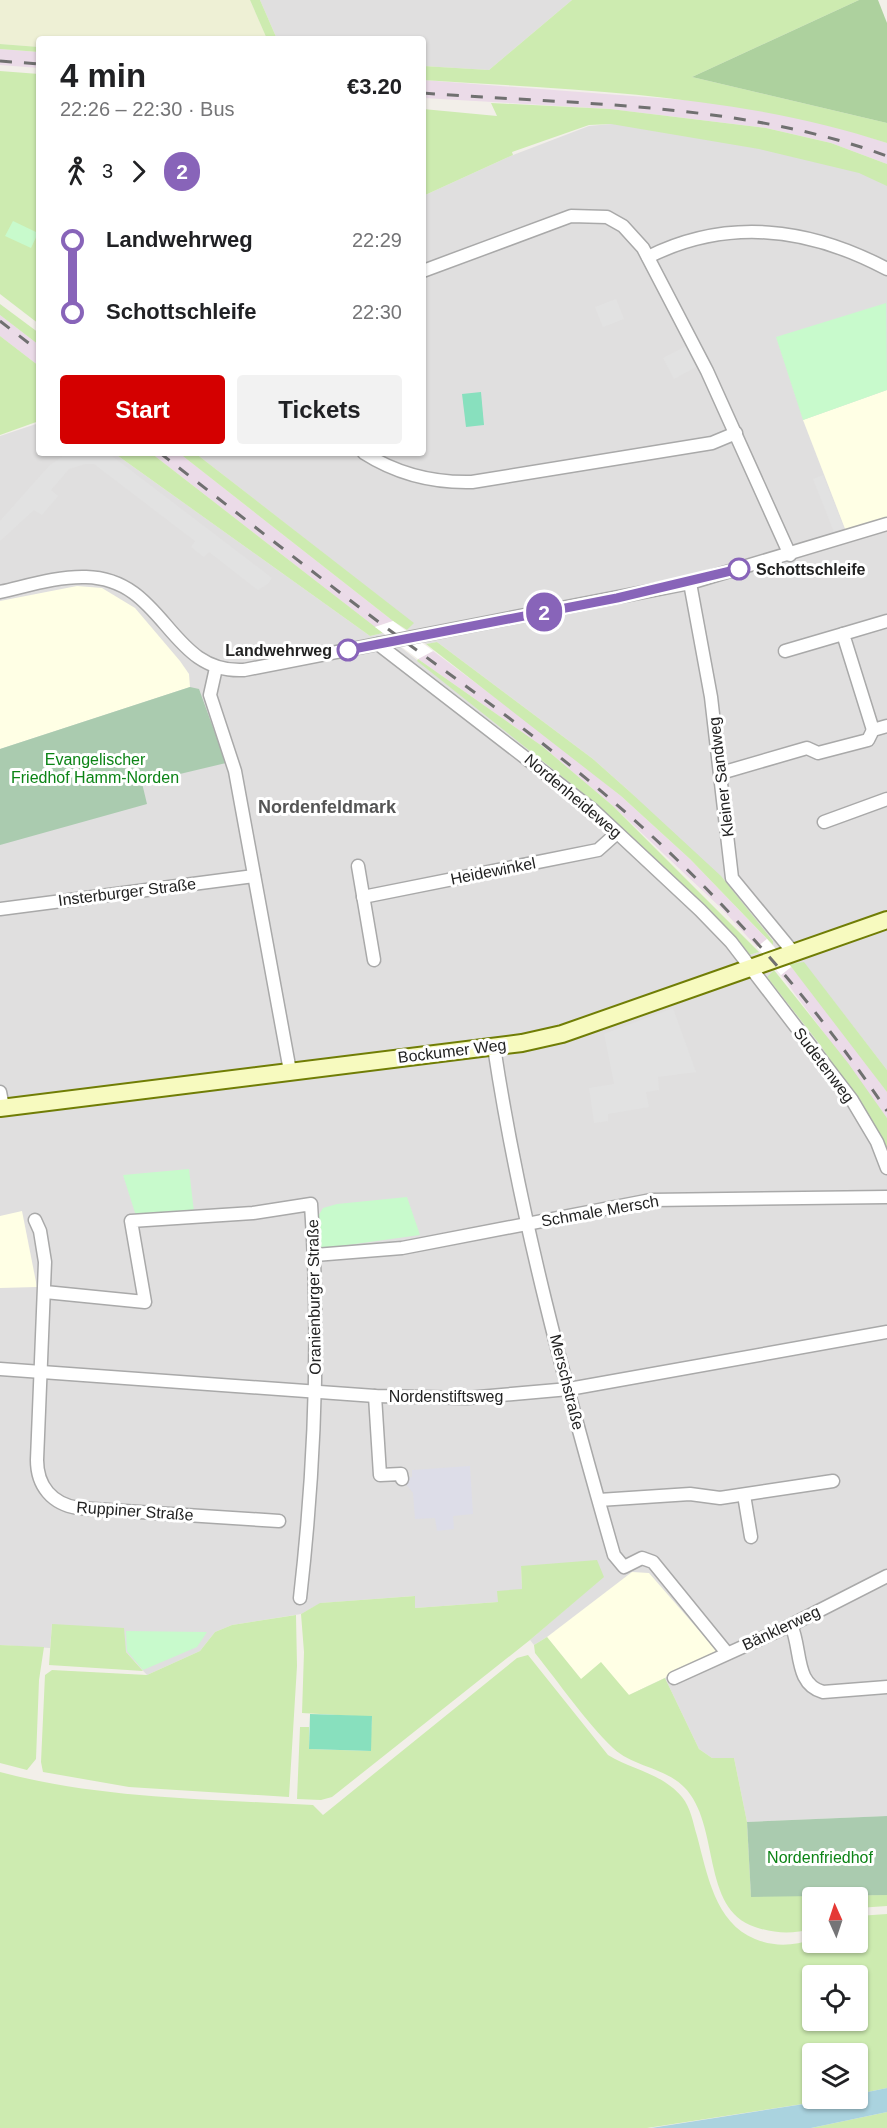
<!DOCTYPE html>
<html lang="en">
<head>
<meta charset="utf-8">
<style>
  body { margin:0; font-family:Arial,sans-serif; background:#f2f2f2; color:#202124; height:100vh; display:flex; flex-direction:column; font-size:22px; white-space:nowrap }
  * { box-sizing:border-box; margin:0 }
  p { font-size:20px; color:#757577 }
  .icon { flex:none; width:33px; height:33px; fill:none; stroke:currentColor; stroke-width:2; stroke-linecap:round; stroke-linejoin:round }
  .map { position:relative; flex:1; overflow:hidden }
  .panel { position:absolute; left:36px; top:36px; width:390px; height:420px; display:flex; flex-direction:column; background:#fff; border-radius:6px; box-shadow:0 2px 4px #0004 }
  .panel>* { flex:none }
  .badge { padding:0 12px; border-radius:20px; font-size:21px; line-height:39px }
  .needle { width:39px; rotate:357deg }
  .controls { position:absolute; left:802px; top:1887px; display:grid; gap:12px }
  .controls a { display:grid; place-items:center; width:66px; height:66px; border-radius:6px; background:#fff; box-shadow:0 2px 4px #0004; font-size:30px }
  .map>.badge { position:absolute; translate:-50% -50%; box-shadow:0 0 0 3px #fff }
  .legs { display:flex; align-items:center; gap:9px; height:66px; padding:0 24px; font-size:20px }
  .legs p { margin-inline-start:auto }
  .overview { display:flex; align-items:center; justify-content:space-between; height:102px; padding:0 24px }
  h1 { font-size:33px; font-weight:800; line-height:45px }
  .primary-button { display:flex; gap:12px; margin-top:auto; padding:12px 24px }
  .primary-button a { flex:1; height:69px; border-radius:6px; background:#d40000; color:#fff; font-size:24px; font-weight:800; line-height:69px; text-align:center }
  .primary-button a+a { background:#f2f2f2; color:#202124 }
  ul { padding:0 24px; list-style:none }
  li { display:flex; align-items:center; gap:21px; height:72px; font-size:22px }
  li i { display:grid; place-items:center; width:9px; height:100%; margin:0 8px; background:currentColor }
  li i::after { content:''; width:15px; height:15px; margin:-8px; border:4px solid; border-radius:50%; background:#fff }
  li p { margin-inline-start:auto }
  li:first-child i { background:linear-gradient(#0000 50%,currentColor 0) }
  li:last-child i { background:linear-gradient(currentColor 50%,#0000 0) }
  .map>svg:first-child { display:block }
  .residential { fill:#e0dfdf }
  .industrial { fill:#ebdbe8 }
  .education { fill:#ffffe5 }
  .farmland { fill:#eef0d5 }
  .grass { fill:#cdebb0; fill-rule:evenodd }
  .forest { fill:#add19e }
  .cemetery { fill:#aacbaf }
  .park { fill:#c8facc }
  .pitch { fill:#88e0be }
  .parking { fill:#e2e2e2 }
  .plaza { fill:#dddde8 }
  .water { fill:#aad3df }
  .pier { fill:#fff }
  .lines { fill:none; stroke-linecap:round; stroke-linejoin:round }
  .minor-casing { stroke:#a9a9a9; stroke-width:15 }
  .secondary-casing { stroke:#707d05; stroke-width:20 }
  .minor { stroke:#fff; stroke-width:12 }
  .secondary { stroke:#f7fabf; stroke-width:16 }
  .rail { stroke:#707070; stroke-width:3; stroke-dasharray:12 12; stroke-linecap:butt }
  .line-1-casing { stroke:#fff; stroke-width:14 }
  .line-1 { stroke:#8864b9; stroke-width:9 }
  .stop-1-dot { fill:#fff; stroke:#8864b9; stroke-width:3 }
  .labels { text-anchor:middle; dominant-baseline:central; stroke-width:6; stroke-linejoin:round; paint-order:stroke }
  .stop-label { font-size:16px; font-weight:bold; fill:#222; stroke:#fff; text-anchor:start }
  .park-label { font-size:16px; fill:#0c8416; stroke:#fff }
  .street-label { font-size:16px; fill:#222; stroke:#fff }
  .neighbourhood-label { font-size:18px; font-weight:bold; fill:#555; stroke:#fff }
</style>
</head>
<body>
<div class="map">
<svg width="887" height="2128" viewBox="0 0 887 2128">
  <rect width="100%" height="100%" fill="#f2efe9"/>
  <!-- residential -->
  <g class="residential">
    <path d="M 260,0 L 572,0 L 489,70 L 423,66 L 423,39 L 277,39 Z"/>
    <path d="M 610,109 L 887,164 L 887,1070 L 804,963 L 789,964 L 773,945 L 773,940 L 629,791 L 593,759 L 437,642 L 426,644 L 407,630 L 413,623 L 195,453 L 423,453 L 423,196 L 513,155 L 589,126 L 611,124 Z"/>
    <path d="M 39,423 L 39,453 L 114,453 L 370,636 L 383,633 L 584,794 L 682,885 L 749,955 L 759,952 L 774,970 L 767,978 L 821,1046 L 878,1131 L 887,1148 L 887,1816 L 747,1822 L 734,1758 L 712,1758 L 699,1749 L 665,1678 L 629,1695 L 547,1637 L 534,1645 L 530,1640 L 603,1577 L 521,1566 L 522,1589 L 498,1602 L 415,1608 L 414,1596 L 321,1603 L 301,1614 L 232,1625 L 215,1632 L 200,1651 L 147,1675 L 126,1652 L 52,1624 L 50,1648 L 0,1645 L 0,436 Z"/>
  </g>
  <!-- industrial -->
  <g class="industrial">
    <path d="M 0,49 L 39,52 L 39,68 L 0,65 Z"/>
    <path d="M 423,80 L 698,101 L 769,111 L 838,127 L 887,143 L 887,164 L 831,143 L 766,128 L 610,109 L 423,98 Z"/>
    <path d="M 0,315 L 39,345 L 39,366 L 0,336 Z"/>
    <path d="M 151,453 L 179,453 L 393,621 L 375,627 Z"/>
    <path d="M 433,651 L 548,737 L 621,796 L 690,859 L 767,939 L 757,947 L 721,908 L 613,806 L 542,746 L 418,659 Z"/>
    <path d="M 791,967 L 827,1010 L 887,1092 L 887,1118 L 781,975 Z"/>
  </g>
  <!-- education -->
  <g class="education">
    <path d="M 887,390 L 887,521 L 847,534 L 803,420 Z"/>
    <path d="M 77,586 L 102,588 L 135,608 L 180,661 L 189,674 L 190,687 L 0,749 L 0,601 Z"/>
    <path d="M 22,1211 L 37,1287 L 0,1288 L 0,1216 Z"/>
    <path d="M 632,1572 L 649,1573 L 716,1650 L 715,1654 L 629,1695 L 581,1679 L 547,1637 Z"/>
  </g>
  <!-- farmland -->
  <path class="farmland" d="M 0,0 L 250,0 L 267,39 L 39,39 L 39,47 L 0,44 Z"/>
  <!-- grass -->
  <g class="grass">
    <path d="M 250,0 L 260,0 L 277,39 L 267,39 Z"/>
    <path d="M 572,0 L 859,0 L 692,77 L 887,123 L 887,143 C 738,94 579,90 423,80 L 423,66 L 489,70 Z"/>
    <path d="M 0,44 L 39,47 L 39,52 L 0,49 Z"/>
    <path d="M 0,71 L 39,74 L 39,324 L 0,294 Z"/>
    <path d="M 491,103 L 610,109 L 766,128 L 831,143 L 887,164 L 887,186 L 859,173 L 759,149 L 611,124 L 589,125 L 512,152 L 513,155 L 423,196 L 423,109 L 497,116 Z"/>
    <path d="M 0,304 L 39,333 L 39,345 L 0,315 Z"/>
    <path d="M 0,336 L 39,366 L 39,421 L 0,435 Z"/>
    <path d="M 114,453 L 151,453 L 383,633 L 370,636 Z"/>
    <path d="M 179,453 L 195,453 L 414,623 L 407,630 L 393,621 Z"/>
    <path d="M 437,642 L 593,759 L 629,791 L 721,876 L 773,941 L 773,945 L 690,859 L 621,796 L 426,644 Z"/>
    <path d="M 418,659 L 542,746 L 613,806 L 759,952 L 749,955 L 682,885 L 584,794 L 417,661 Z"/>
    <path d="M 804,962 L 887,1070 L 887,1092 L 789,964 Z"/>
    <path d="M 774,970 L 848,1063 L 887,1118 L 887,1148 L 821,1046 L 767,977 Z"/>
    <path d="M 597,1560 L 604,1577 L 530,1640 L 332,1797 L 321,1800 L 297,1799 L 300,1727 L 309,1727 L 309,1749 L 370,1751 L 372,1717 L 302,1713 L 304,1652 L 301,1614 L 320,1603 L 415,1596 L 415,1608 L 498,1602 L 497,1591 L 522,1589 L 521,1566 Z"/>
    <path d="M 296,1615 L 297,1666 L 289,1797 L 129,1787 L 43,1772 L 41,1762 L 45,1675 L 52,1670 L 147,1675 L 200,1651 L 215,1632 L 232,1625 Z"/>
    <path d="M 52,1624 L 124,1628 L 126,1652 L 143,1671 L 49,1665 Z"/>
    <path d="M 547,1637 L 581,1679 L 601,1662 L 629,1695 L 665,1678 L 699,1749 L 712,1758 L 734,1758 L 747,1822 L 751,1896 L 887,1895 L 887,1906 L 858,1908 L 858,1898 L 813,1898 L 813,1929 C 792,1934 776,1934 755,1927 C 700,1909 721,1824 684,1787 C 664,1767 633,1767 613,1748 C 586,1722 559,1683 535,1653 L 534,1645 Z"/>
    <path d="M 0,1645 L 44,1647 L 39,1680 L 36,1759 L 27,1770 L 0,1763 Z"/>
    <path d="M 528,1655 L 608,1755 C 633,1770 663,1774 682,1797 C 691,1808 693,1823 697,1836 C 707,1873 715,1923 755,1939 C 774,1947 794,1946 813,1939 L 813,1942 L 858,1942 L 858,1916 L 887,1914 L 887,2088 L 858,2094 L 858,2054 L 813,2054 L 813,2098 L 836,2099 L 647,2128 L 0,2128 L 0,1772 C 102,1799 208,1799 313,1805 L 323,1815 L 517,1658 ZM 813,1976 L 858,1976 L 858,2020 L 813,2020 Z"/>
    <path d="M 887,2112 L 887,2128 L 811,2128 Z"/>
  </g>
  <!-- forest -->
  <path class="forest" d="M 859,0 L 878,0 L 887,23 L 887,123 L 692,77 Z"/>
  <!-- cemetery -->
  <g class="cemetery">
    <path d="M 190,687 L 199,689 L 226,763 L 142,783 L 147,804 L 0,845 L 0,749 Z"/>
    <path d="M 887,1816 L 887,1895 L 751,1897 L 747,1822 Z"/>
  </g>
  <!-- park -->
  <g class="park">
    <path d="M 13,221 L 38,233 L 31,248 L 5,236 Z"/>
    <path d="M 886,303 L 887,390 L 803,420 L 776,337 Z"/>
    <path d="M 189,1169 L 194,1212 L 136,1216 L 123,1175 Z"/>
    <path d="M 407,1197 L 420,1235 L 319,1249 L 317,1218 L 323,1208 L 337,1204 Z"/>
    <path d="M 126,1631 L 207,1632 L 197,1647 L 143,1670 L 127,1651 Z"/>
  </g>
  <!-- pitch -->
  <g class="pitch">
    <path d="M 481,392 L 484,425 L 466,427 L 462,394 Z"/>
    <path d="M 310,1714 L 372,1716 L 371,1751 L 309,1749 Z"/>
  </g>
  <!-- parking -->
  <g class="parking">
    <path d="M 616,299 L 624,319 L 603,327 L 595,307 Z"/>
    <path d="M 686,346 L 696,367 L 674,379 L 663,358 Z"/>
    <path d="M 67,453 L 108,453 L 272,578 L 268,584 L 258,590 L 209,552 L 204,557 L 191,547 L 195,541 L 94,464 L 85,464 L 69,469 L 51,490 L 58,496 L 42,515 L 34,510 L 0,541 L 0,521 L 49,466 Z"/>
    <path d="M 823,475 L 844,528 L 834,532 L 813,479 Z"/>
    <path d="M 673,1008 L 696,1072 L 658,1077 L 659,1090 L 646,1092 L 649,1107 L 608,1114 L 608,1121 L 594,1123 L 589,1088 L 614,1084 L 604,1034 Z"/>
  </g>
  <!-- plaza -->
  <path class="plaza" d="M 470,1466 L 473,1514 L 453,1516 L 454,1529 L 437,1531 L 435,1518 L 415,1519 L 413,1493 L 402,1479 L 412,1477 L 412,1470 Z"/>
  <!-- water -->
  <path class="water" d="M 887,2088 L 887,2112 L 811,2128 L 651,2128 L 836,2099 L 858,2098 L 858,2094 Z"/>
  <!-- pier -->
  <g class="pier">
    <path d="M 393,621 L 433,651 L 418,659 L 375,627 Z"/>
    <path d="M 767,939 L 791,967 L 781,975 L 757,947 Z"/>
  </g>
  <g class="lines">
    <!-- minor casing -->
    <g class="minor-casing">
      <g id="minor">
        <path d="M 648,257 C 728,217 810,228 887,269"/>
        <path d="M 423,271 L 571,216 L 607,217 L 623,226 L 643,248 L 707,371 L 790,555"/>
        <path d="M 364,453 C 397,474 433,483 472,482 L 712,443 L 736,433"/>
        <path d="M 690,583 L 711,697 L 732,878 L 793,952"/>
        <path d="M 0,592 C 27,586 58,576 86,577 C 166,579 168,674 244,670 L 690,583 L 887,524"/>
        <path d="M 378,644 L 593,810 L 700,910 L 731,942 L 852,1100 L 877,1142 L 887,1168"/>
        <path d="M 785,651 L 843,634"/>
        <path d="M 216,668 L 210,695 L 235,771 L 290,1071"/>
        <path d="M 873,730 L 843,634 L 887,621"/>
        <path d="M 721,773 L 807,748 L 818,753 L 868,740 L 873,730 L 887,726"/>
        <path d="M 824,822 L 887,799"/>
        <path d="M 358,866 L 374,960"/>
        <path d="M 363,897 L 598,850 L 617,833"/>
        <path d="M 0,909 L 254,876"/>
        <path d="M 494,1047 C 520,1219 566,1388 614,1555 L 624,1567 L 642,1558 L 653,1562 L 727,1653"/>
        <path d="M 0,1092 L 3,1107"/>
        <path d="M 35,1220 L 40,1231 L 45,1262 L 37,1460 C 37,1486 52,1504 78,1508 L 279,1521"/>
        <path d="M 315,1255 L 402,1248 L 651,1200 L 887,1197"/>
        <path d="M 45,1292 L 145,1302 L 131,1221 L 253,1213 L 311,1204 C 320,1336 315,1467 300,1598"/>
        <path d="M 0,1369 L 375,1396 L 467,1398 L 569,1389 L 887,1332"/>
        <path d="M 375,1396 L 380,1475 L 401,1474 L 402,1479"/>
        <path d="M 744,1495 L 751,1537"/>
        <path d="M 599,1500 L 690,1494 L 720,1498 L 833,1481"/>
        <path d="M 791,1625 C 802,1649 794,1684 823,1692 L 887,1687"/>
        <path d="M 674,1678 L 791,1625 L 887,1576"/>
      </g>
    </g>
    <!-- secondary casing -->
    <g class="secondary-casing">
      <path id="secondary" d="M 0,1108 L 522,1043 L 562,1034 L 887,920"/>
    </g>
    <!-- minor -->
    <use href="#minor" class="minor"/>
    <!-- secondary -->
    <use href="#secondary" class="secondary"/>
    <!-- rail -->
    <g class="rail">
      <path d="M 0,61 L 39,64"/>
      <path d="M 423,93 C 578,105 740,102 887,156"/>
      <path d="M 0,321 L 39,351"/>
      <path d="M 160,453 C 233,510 306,567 380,623 C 459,682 541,738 616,804 C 719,893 811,997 887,1111"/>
    </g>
  </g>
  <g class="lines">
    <!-- line-1 casing -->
    <g class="line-1-casing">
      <path id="line-1" d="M 348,650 L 617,598 L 739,569"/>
    </g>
    <!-- line-1 -->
    <use href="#line-1" class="line-1"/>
  </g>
  <!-- markers -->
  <g class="stop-1-dot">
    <circle cx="739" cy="569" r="10"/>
    <circle cx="348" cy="650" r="10"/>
  </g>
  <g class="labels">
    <!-- stop labels -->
    <g class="stop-label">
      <text x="756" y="569">Schottschleife</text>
      <text x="332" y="650" text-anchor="end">Landwehrweg</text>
    </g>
    <!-- park labels -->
    <g class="park-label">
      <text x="95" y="759">Evangelischer<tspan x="95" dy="18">Friedhof Hamm-Norden</tspan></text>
      <text x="820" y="1857">Nordenfriedhof</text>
    </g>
    <!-- street labels -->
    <g class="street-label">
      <text transform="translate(721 777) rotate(-97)">Kleiner Sandweg</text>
      <text transform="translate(573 796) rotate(40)">Nordenheideweg</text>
      <text transform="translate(493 871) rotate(-11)">Heidewinkel</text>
      <text transform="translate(127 892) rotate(-7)">Insterburger Straße</text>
      <text transform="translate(452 1051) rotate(-7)">Bockumer Weg</text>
      <text transform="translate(824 1065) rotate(53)">Sudetenweg</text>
      <text transform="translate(600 1211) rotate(-10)">Schmale Mersch</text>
      <text transform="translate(314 1297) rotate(-91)">Oranienburger Straße</text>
      <text transform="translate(567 1382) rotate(76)">Merschstraße</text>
      <text x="446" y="1396">Nordenstiftsweg</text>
      <text transform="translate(135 1511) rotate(4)">Ruppiner Straße</text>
      <text transform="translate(781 1628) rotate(-25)">Bänklerweg</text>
    </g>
    <!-- neighbourhood labels -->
    <g class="neighbourhood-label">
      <text x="327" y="807">Nordenfeldmark</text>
    </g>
  </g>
</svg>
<div class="controls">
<a><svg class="needle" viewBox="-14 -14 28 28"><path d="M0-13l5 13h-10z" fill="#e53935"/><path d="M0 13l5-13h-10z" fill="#757577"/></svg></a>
<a><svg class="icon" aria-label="locate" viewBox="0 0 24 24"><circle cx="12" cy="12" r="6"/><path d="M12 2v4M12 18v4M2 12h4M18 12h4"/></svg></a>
<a><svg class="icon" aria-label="layers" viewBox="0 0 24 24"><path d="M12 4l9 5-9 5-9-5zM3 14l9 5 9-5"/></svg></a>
</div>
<b class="badge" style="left:544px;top:612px;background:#8864b9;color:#fff">2</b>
<section class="panel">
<div class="overview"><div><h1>4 min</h1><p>22:26 – 22:30 · Bus</p></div><b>€3.20</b></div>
<div class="legs"><svg class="icon" aria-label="walk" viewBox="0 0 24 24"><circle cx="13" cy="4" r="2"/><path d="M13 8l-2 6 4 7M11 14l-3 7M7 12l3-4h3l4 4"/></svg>3<svg class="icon" aria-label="forward" viewBox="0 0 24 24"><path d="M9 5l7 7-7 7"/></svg><b class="badge" style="background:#8864b9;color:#fff">2</b></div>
<ul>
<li><i style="color:#8864b9"></i><b>Landwehrweg</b><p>22:29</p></li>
<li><i style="color:#8864b9"></i><b>Schottschleife</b><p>22:30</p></li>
</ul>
<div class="primary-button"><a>Start</a><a>Tickets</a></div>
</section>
</div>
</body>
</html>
